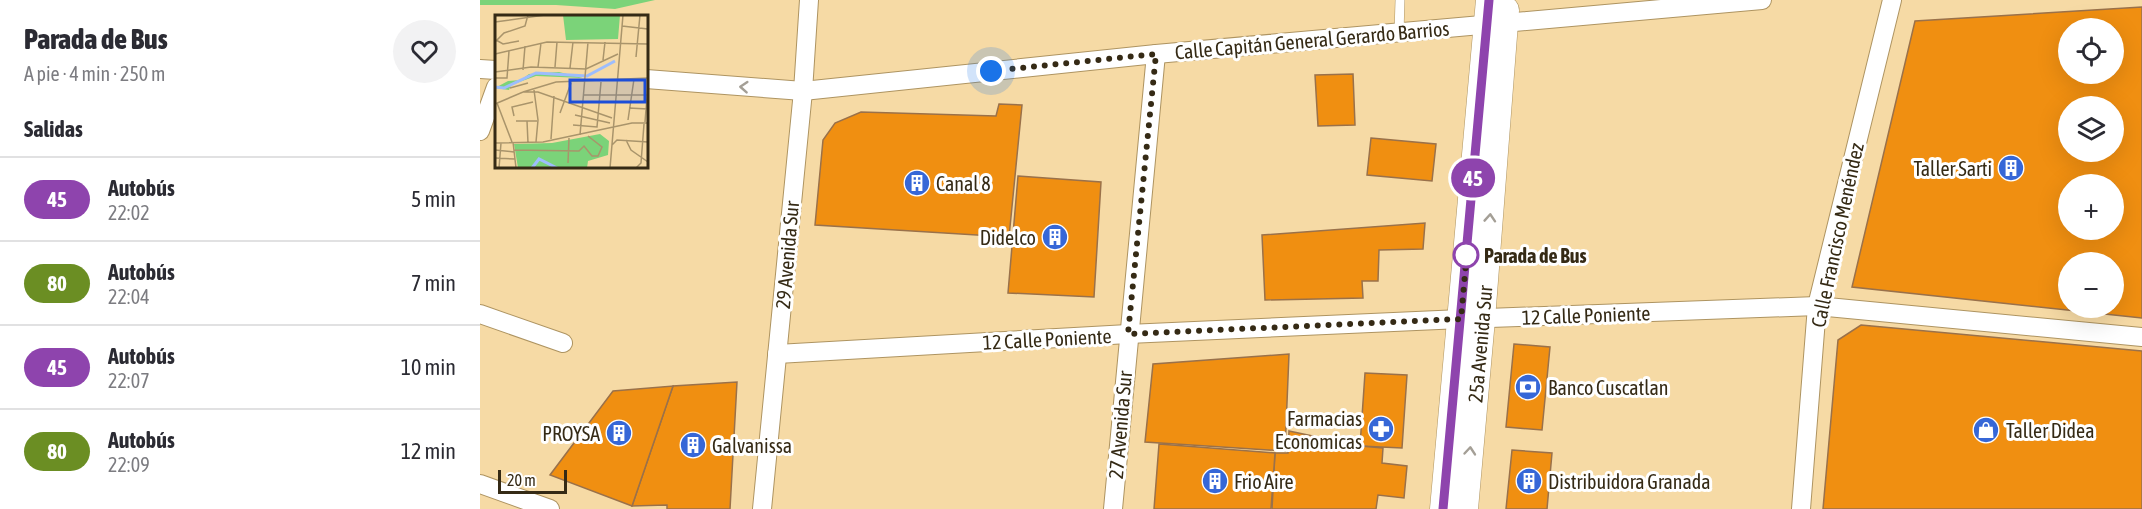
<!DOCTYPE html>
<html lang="es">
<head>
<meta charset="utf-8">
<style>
  body { margin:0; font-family:"Asap Condensed",sans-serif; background:#f2f2f3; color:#2b2b33; height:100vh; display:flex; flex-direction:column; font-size:22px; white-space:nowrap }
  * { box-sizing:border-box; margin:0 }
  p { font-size:20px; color:#7c7c81 }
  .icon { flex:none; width:33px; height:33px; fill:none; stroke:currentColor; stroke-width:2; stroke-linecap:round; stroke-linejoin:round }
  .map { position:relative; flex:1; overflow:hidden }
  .details { display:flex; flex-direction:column; background:#fff; width:480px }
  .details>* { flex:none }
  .badge { padding:0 12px; border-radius:20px; font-size:21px; line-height:39px }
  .fabs { position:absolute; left:1578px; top:18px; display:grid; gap:12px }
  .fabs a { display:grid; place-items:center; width:66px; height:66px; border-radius:50%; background:#fff; box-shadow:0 6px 24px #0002; font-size:30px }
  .scale { position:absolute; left:18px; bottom:15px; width:69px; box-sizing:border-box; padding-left:6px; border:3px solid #352a15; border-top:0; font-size:16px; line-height:21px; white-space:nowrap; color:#352a15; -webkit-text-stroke:4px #fff; paint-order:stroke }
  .you { position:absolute; width:30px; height:30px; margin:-15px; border:4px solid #fff; border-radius:50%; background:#1a73e8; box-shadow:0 0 0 9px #1a73e833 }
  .map>.badge { position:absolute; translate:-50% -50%; box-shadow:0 0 0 3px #fff }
  h2 { padding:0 24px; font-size:22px; line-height:54px }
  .round { display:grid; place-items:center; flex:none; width:63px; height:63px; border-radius:32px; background:#f2f2f3 }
  .overview { display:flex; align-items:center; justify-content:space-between; height:102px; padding:0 24px }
  h1 { font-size:28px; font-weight:800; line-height:45px }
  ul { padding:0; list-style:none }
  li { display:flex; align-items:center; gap:18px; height:84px; padding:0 24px; border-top:2px solid #e1e1e2 }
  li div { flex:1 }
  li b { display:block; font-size:22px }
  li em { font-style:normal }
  li .badge { min-width:66px; font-weight:700; text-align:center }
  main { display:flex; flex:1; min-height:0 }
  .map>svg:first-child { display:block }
  .green { fill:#7bd379 }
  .building { fill:#f08f11; stroke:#9a714a; stroke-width:1.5; fill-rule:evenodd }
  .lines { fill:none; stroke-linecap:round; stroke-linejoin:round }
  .lane-casing { stroke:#ae9461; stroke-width:10 }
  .street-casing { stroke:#ae9461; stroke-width:20 }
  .secondary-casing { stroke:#ae9461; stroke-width:27 }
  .lane { stroke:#fff; stroke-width:9 }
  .street { stroke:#fff; stroke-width:18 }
  .secondary { stroke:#fff; stroke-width:26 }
  .oneway { stroke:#a49f96 }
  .line-casing { stroke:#fff; stroke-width:14 }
  .line { stroke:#8e44ad; stroke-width:9 }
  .walk { stroke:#352a15; stroke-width:6; stroke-dasharray:0 10.8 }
  .stop-dot { fill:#fff; stroke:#8e44ad; stroke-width:3 }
  .labels { text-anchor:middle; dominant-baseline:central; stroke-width:6; stroke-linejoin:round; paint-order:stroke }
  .street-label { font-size:20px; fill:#352a15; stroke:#fff }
  .poi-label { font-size:20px; fill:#352a15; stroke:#fff; text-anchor:start }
  .stop-label { font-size:20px; font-weight:bold; fill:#352a15; stroke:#fff; text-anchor:start }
  .inset-river { fill:none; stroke:#9dbdfd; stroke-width:3 }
  .inset-road { fill:none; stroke:#a9946b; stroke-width:1.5 }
  .view { fill:#1d4ed8; fill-opacity:0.15; stroke:#1d4ed8; stroke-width:3 }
  .inset-edge { fill:none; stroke:#352a15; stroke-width:3 }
</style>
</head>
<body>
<main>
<section class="details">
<div class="overview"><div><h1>Parada de Bus</h1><p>A pie · 4 min · 250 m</p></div><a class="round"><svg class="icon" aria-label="heart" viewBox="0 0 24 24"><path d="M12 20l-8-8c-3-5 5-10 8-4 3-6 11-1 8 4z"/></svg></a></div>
<h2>Salidas</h2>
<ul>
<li><span class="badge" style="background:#8e44ad;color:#fff">45</span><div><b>Autobús</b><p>22:02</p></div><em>5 min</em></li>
<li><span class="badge" style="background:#6b8e23;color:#fff">80</span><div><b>Autobús</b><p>22:04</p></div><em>7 min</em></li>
<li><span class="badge" style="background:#8e44ad;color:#fff">45</span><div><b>Autobús</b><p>22:07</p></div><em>10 min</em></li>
<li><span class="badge" style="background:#6b8e23;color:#fff">80</span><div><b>Autobús</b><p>22:09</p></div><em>12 min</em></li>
</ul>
</section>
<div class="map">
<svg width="1662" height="509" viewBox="0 0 1662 509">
  <rect width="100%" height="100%" fill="#f6daa5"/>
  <!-- green -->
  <path class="green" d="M 0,0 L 175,0 L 135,9 L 76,5 L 0,5 Z"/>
  <!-- building -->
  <g class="building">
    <path d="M 1662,7 L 1662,318 L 1372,287 L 1435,21 ZM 1588,28 L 1634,28 L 1634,74 L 1588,74 ZM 1588,106 L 1634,106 L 1634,152 L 1588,152 ZM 1588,184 L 1634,184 L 1634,230 L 1588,230 ZM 1588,262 L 1634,262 L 1634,308 L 1588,308 Z"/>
    <path d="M 873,74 L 875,125 L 838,126 L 835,75 Z"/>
    <path d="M 519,104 L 542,105 L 529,237 L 335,225 L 343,140 L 355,123 L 381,112 L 516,116 Z"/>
    <path d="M 891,138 L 956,144 L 952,181 L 887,175 Z"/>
    <path d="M 538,176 L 621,182 L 614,297 L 528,293 Z"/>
    <path d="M 945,223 L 943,249 L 899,250 L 898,281 L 882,281 L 883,298 L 785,300 L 782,235 Z"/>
    <path d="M 1381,325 L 1662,351 L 1662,509 L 1343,509 L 1358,340 Z"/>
    <path d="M 1034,344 L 1070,347 L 1062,430 L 1026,427 Z"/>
    <path d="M 809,354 L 805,451 L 665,442 L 673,364 Z"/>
    <path d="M 885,373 L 927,375 L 922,448 L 880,446 Z"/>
    <path d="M 257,382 L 250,509 L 187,509 L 187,505 L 152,506 L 193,386 Z"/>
    <path d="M 193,386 L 152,506 L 70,475 L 133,391 Z"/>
    <path d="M 809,431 L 880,446 L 903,448 L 902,463 L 927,466 L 924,498 L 898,495 L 896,509 L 792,509 L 795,453 L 808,453 Z"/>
    <path d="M 679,444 L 795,453 L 791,509 L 674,509 Z"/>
    <path d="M 1032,450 L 1072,453 L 1067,509 L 1026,509 Z"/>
  </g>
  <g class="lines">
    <!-- lane casing -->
    <g class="lane-casing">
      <path id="lane" d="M 919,33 L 920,0"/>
    </g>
    <!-- street casing -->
    <g class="street-casing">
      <g id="street">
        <path d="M 0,69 L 16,70"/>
        <path d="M 166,79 L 323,91 L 676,54 L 1282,0"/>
        <path d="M 0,131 L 16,87"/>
        <path d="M 0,314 L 83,343"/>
        <path d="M 297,354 L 648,334 L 981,319 L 1337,306 L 1662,337"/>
        <path d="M 0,484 L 70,509"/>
        <path d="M 282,509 L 323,91 L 329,0"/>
        <path d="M 633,509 L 676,54"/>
        <path d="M 1321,509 L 1337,306 L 1412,0"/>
      </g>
    </g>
    <!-- secondary casing -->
    <g class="secondary-casing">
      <g id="secondary">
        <path d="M 963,509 L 1009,0"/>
        <path d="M 985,509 L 1002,319 L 1026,10"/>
      </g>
    </g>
    <!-- lane -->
    <use href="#lane" class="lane"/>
    <!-- street -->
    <use href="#street" class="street"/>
    <!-- secondary -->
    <use href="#secondary" class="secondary"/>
  </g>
  <!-- one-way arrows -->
  <defs><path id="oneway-chevron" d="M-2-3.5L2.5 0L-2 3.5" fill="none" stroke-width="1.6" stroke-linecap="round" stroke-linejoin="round" transform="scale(1.5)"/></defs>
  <g class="oneway">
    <use href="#oneway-chevron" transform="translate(264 87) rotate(-176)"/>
    <use href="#oneway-chevron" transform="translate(1010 218) rotate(-86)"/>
    <use href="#oneway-chevron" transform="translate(990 451) rotate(-85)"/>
  </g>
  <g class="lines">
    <!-- line casing -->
    <g class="line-casing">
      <path id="line" d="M 963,509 L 1009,0"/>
    </g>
    <!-- line -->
    <use href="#line" class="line"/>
    <!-- walk -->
    <path class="walk" d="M 511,71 L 676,54 L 648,334 L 981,319 L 987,251 L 986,255"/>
  </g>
  <!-- icons -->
  <defs>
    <g id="building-disc" transform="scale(1.35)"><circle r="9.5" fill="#3667d7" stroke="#fff"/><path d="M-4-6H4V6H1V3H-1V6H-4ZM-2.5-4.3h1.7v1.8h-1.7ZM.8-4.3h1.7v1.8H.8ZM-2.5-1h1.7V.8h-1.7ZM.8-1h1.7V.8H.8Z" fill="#fff"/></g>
    <g id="bank-disc" transform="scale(1.35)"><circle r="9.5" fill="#3667d7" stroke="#fff"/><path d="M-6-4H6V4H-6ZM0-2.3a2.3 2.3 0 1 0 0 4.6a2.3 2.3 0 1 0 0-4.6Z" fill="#fff"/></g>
    <g id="pharmacy-disc" transform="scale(1.35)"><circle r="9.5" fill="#3667d7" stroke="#fff"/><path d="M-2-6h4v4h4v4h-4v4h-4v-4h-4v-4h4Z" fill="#fff"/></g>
    <g id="shop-disc" transform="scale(1.35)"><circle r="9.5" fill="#3667d7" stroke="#fff"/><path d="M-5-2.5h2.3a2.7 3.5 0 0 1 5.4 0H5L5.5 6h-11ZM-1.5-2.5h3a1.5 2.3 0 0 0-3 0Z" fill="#fff"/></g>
  </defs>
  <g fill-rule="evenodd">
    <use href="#building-disc" x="1531" y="168"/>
    <use href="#building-disc" x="437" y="183"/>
    <use href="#building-disc" x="575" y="237"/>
    <use href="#bank-disc" x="1048" y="387"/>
    <use href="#pharmacy-disc" x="901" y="429"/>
    <use href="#shop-disc" x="1506" y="430"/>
    <use href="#building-disc" x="139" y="433"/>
    <use href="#building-disc" x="213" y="445"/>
    <use href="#building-disc" x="735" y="481"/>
    <use href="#building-disc" x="1049" y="481"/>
  </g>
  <!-- markers -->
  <circle class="stop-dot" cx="986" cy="255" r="12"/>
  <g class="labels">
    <!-- street labels -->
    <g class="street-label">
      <text transform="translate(832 40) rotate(-5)">Calle Capitán General Gerardo Barrios</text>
      <text transform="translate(1357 235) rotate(-78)">Calle Francisco Menéndez</text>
      <text transform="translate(307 255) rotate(-85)">29 Avenida Sur</text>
      <text transform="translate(1106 315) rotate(-2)">12 Calle Poniente</text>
      <text transform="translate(567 339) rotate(-3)">12 Calle Poniente</text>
      <text transform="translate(1000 344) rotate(-85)">25a Avenida Sur</text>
      <text transform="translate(640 425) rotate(-85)">27 Avenida Sur</text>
    </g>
    <!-- poi labels -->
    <g class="poi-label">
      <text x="1512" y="168" text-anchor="end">Taller Sarti</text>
      <text x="456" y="183">Canal 8</text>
      <text x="556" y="237" text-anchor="end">Didelco</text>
      <text x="1068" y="387">Banco Cuscatlan</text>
      <text x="882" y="418" text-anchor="end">Farmacias<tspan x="882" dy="23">Economicas</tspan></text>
      <text x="1526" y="430">Taller Didea</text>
      <text x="120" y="433" text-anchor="end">PROYSA</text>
      <text x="232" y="445">Galvanissa</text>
      <text x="754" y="481">Frio Aire</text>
      <text x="1068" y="481">Distribuidora Granada</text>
    </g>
    <!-- stop labels -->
    <g class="stop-label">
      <text x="1004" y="255">Parada de Bus</text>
    </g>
  </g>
  <!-- overview -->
  <g transform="translate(15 15)">
    <rect width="153" height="153" fill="#f6daa5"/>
    <path d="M 68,0 L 125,0 L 123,24 L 71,25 ZM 64,57 L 88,63 L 41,61 L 16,70 L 14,75 L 0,73 L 13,66 L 26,65 L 34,59 ZM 105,119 L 114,126 L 113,140 L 93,146 L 92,153 L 23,153 L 19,129 L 57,128 Z" fill="#7bd379"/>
    <path class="inset-river" d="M 0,72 L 9,73 L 41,58 L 92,61 L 120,46M 37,153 L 44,144 L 62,153"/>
    <path class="inset-road" d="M 0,7 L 50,0M 127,11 L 153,14M 1,25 L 8,29 L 24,26M 0,27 L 9,18 L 30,11 L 33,0M 0,39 L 52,27 L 153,29M 141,42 L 145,0M 108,45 L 110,27M 43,52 L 46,28M 60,52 L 62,27M 75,53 L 78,27M 28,55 L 30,31M 0,57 L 36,52 L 91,54 L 123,39M 0,63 L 12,63 L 14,36M 15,73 L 33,68M 39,75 L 43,105 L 41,127M 28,77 L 61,67 L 153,63M 89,80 L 153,80M 2,88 L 17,127M 0,89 L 28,77 L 43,77 L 117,103M 134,93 L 153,94M 65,98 L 76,68M 80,100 L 115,108M 19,101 L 17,92 L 38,87M 133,105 L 139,64M 21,106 L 42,106M 32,106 L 33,128M 150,107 L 153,70M 78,110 L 102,112 L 106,67M 85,120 L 93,27M 56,124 L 59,81M 131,125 L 136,135 L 153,147M 18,127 L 21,153M 0,128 L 48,127 L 137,108 L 153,108M 117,130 L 122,125 L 153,127M 0,135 L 19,137M 19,135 L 84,136 L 89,131 L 97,141 L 103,141 L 107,132 L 93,121M 0,143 L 20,144M 73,148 L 74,123M 4,153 L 6,128M 115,153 L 128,0M 141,153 L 146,148 L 149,109"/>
    <path class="view" d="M 75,65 L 150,65 L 150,87 L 75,87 Z"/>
    <rect width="153" height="153" class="inset-edge"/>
  </g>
</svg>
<div class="fabs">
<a><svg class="icon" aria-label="locate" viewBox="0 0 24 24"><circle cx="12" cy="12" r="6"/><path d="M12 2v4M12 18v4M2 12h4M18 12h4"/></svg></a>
<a><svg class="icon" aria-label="layers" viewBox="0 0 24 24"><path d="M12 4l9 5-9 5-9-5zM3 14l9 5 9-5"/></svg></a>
<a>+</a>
<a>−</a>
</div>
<div class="scale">20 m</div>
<div class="you" style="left:511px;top:71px"></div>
<b class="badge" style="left:993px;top:178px;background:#8e44ad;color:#fff">45</b>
</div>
</main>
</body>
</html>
